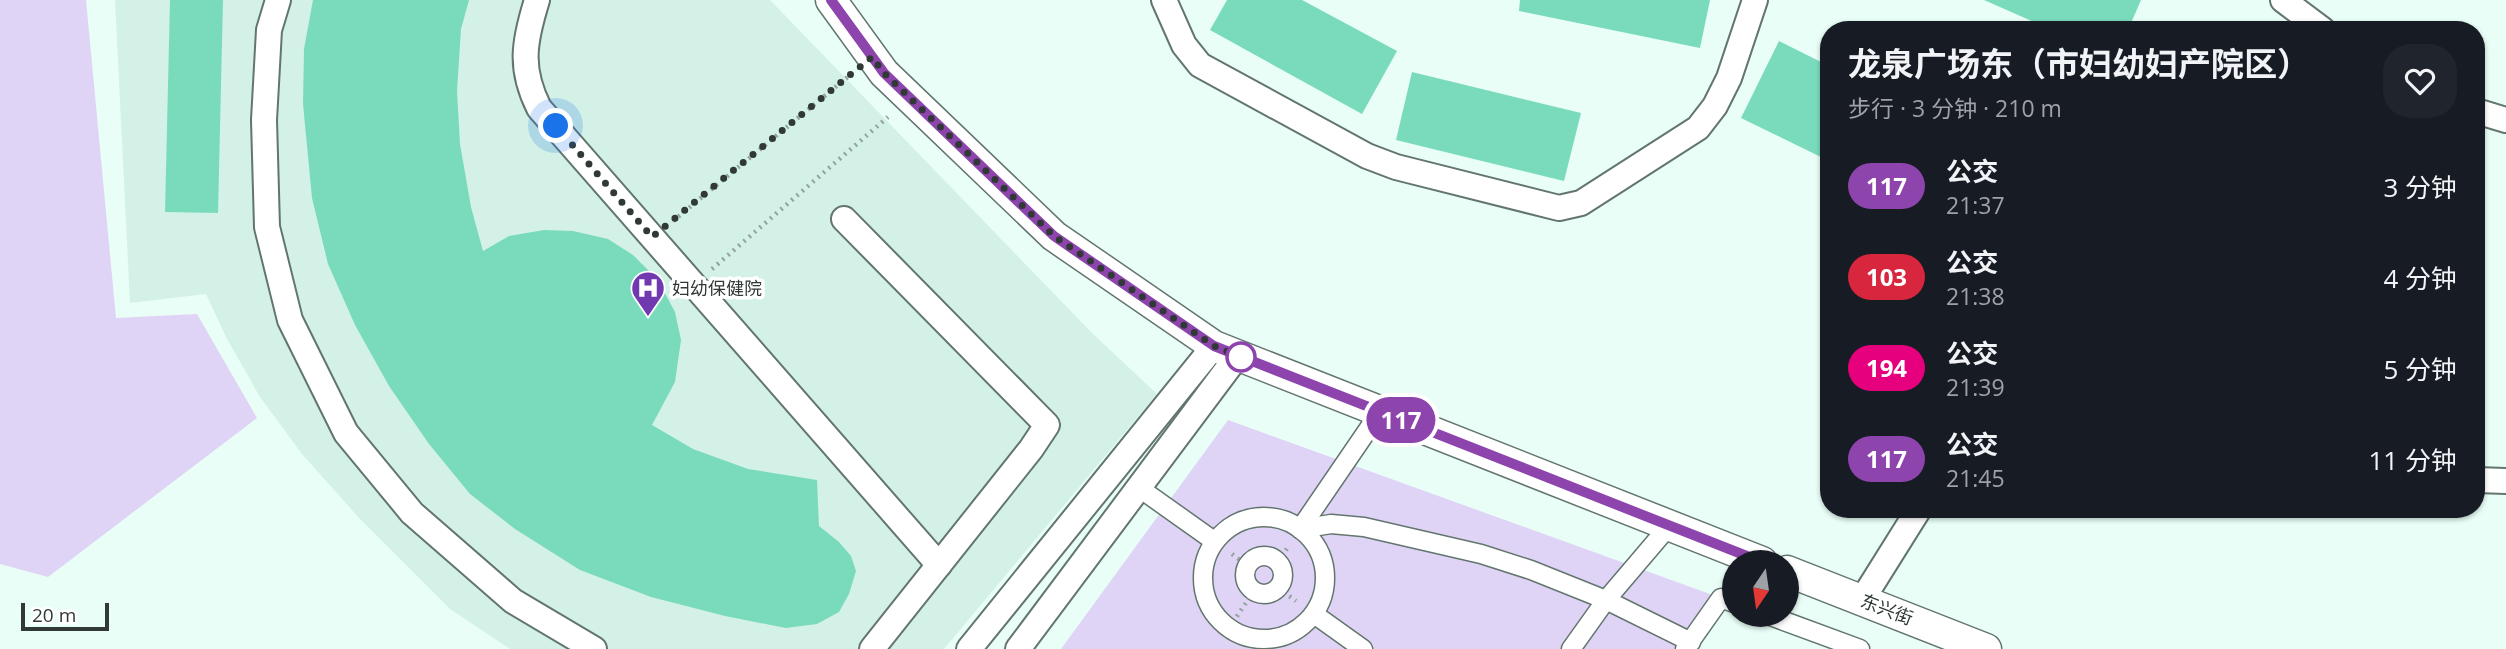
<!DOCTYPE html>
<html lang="zh">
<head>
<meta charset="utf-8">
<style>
  body { margin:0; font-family:"Open Sans","Noto Sans SC",sans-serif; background:#20242c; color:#f1f3f6; height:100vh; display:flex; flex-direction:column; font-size:26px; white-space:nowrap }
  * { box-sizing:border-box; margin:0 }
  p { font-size:23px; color:#9ea1a6 }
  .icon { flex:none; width:38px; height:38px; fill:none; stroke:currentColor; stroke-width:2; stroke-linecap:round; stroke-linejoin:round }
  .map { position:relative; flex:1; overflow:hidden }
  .drawer { position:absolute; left:1820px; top:21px; width:665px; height:497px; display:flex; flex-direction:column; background:#171b24; border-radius:28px; box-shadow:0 2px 5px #0004 }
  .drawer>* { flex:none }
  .badge { padding:0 14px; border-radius:23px; font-size:24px; line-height:46px }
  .needle { width:46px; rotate:193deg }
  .tools { position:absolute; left:1722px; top:550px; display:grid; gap:14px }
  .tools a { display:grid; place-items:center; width:77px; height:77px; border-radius:50%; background:#171b24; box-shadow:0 2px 5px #0004; font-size:35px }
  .scale { position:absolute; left:21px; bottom:18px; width:88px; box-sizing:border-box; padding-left:7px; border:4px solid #303936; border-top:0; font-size:19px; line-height:24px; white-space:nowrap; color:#303936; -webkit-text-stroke:5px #fff; paint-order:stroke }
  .you { position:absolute; width:35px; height:35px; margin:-18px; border:5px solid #fff; border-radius:50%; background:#1a73e8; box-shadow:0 0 0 10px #1a73e833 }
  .map>.badge { position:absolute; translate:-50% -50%; box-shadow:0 0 0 4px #fff }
  .round { display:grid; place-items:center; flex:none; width:74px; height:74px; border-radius:28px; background:#20242c }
  .headline { display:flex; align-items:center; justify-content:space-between; height:119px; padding:0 28px }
  h1 { font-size:33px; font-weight:700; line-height:52px }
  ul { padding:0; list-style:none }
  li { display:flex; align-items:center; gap:21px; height:91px; padding:0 28px }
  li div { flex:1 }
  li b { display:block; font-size:26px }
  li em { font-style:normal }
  li .badge { min-width:77px; font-weight:700; text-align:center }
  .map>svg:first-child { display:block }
  .built { fill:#d4f1e7 }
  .green { fill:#e0d4f6 }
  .building { fill:#7adbbc }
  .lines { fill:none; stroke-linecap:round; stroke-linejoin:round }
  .pedestrian-casing { stroke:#62756e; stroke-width:21 }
  .minor-casing { stroke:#62756e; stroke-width:28 }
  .tertiary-casing { stroke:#62756e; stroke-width:33 }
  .path { stroke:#93a39d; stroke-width:4.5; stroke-dasharray:2 5; stroke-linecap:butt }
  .pedestrian { stroke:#fff; stroke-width:18 }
  .minor { stroke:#fff; stroke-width:24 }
  .tertiary { stroke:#fff; stroke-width:30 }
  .line-casing { stroke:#fff; stroke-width:16 }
  .line { stroke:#8e44ad; stroke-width:10 }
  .walk { stroke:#303936; stroke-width:7; stroke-dasharray:0 12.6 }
  .stop-dot { fill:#fff; stroke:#8e44ad; stroke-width:3.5 }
  .labels { text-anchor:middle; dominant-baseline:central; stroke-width:7; stroke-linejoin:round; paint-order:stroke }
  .poi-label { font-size:18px; fill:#303936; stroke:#fff; text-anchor:start }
  .street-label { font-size:18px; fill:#303936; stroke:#fff }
</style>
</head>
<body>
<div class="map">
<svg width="2506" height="649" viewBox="0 0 2506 649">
  <rect width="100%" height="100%" fill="#e8fef6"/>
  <!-- built -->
  <path class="built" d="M 115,0 L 770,0 L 1092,333 L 1157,394 L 944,649 L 510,649 L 450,609 L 360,519 L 302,454 L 260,397 L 226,337 L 206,294 L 130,303 Z"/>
  <!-- green -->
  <g class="green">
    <path d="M 0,0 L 86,0 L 116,318 L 197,314 L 257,418 L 48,577 L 0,564 Z"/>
    <path d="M 1228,420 L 1721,598 L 1685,649 L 1061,649 Z"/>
  </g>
  <!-- building -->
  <g class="building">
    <path d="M 170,0 L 223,0 L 218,213 L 165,212 Z"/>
    <path d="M 313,0 L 469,0 L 461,29 L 457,91 L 460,144 L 471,207 L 483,251 L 509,236 L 544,230 L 573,231 L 608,239 L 633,255 L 658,280 L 675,312 L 681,340 L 675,382 L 652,425 L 693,449 L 748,469 L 817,480 L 819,526 L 839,542 L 851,556 L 856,571 L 849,594 L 839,612 L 817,624 L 786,628 L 725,616 L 651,597 L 580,570 L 515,529 L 470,494 L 429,444 L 389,386 L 355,325 L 328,264 L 312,198 L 303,104 L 304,49 Z"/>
    <path d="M 1227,0 L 1302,0 L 1397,51 L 1362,114 L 1210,30 Z"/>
    <path d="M 1520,0 L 1710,0 L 1700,48 L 1519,11 Z"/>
    <path d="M 1984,0 L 2141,0 L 2128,30 L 2052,30 Z"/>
    <path d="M 1779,41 L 1829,66 L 1829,161 L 1741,118 Z"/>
    <path d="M 1412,72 L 1581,113 L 1564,181 L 1396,140 Z"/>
  </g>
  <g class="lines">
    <!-- pedestrian casing -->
    <g class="pedestrian-casing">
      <g id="pedestrian">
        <path d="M 1138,487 L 1214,541"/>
        <circle cx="1264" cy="578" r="61"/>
        <path d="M 1300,529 L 1331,524 L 1364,527 L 1481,554 L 1531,570 L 1606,600 L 1691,642"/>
        <path d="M 1300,529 L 1380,412"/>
        <circle cx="1264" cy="575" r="19"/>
        <path d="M 1314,614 L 1363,649"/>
        <path d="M 1765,614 L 1860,649"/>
        <path d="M 1571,649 L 1606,600 L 1669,526"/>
        <path d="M 1685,649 L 1721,598 L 1734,603"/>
      </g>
    </g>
    <!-- minor casing -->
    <g class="minor-casing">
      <g id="minor">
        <path d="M 278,0 L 269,30 L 264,120 L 267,227 L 290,320 L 346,433 L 412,513 L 513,601 L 594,649"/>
        <path d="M 537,0 C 524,42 519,68 539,108 L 939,565"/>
        <path d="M 1164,0 L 1184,45 L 1200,65 L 1367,156 L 1396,167 L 1559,208 L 1581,203 L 1698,128 L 1715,106 L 1729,78 L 1755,0"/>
        <path d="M 2283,0 L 2323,30"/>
        <path d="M 2476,111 L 2506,120"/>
        <path d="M 844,219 L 1047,425 L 1031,449 L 872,649"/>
        <path d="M 2476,480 L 2506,481"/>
        <path d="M 1862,600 L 1919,509"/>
        <path d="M 969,649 L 1214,346"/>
        <path d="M 1018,649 L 1238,355"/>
      </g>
    </g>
    <!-- tertiary casing -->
    <g class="tertiary-casing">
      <g id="tertiary">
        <path d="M 831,0 L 884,73 L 1054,236 L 1214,346 L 1762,562"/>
        <path d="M 1787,571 L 1986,649"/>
      </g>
    </g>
    <!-- path -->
    <g class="path">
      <path d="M 673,221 L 850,75"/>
      <path d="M 712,269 L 888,117"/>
      <path d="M 1232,554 L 1248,566"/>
      <path d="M 1278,562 L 1288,547"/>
      <path d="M 1278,588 L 1296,601"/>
      <path d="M 1229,628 L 1254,591"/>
    </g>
    <!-- pedestrian -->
    <use href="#pedestrian" class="pedestrian"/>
    <!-- minor -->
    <use href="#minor" class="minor"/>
    <!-- tertiary -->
    <use href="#tertiary" class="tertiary"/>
  </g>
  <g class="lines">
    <!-- line casing -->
    <g class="line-casing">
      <path id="line" d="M 831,0 L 884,73 L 1054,236 L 1214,346 L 1762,562"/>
    </g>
    <!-- line -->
    <use href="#line" class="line"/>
    <!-- walk -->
    <path class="walk" d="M 556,126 L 652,237 L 872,57 L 884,73 L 1054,236 L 1214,346 L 1241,357"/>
  </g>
  <!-- icons -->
  <defs>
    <g id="hospital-pin" transform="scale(1.75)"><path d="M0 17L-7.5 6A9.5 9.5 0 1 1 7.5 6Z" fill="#7139b0" stroke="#fff"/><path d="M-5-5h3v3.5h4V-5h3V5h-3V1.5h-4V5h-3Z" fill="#fff"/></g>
  </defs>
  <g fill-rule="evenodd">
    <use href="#hospital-pin" x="648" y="288"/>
  </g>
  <!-- markers -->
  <circle class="stop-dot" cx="1241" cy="357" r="14"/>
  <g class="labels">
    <!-- poi labels -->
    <g class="poi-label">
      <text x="672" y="288">妇幼保健院</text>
    </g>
    <!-- street labels -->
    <g class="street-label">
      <text transform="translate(1887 609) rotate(21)">东兴街</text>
    </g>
  </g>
</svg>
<div class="tools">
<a><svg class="needle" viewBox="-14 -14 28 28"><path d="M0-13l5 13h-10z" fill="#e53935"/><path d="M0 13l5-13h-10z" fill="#9ea1a6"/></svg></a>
</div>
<div class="scale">20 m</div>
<div class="you" style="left:556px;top:126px"></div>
<b class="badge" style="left:1401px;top:420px;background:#8e44ad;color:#fff">117</b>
<section class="drawer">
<div class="headline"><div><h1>龙泉广场东（市妇幼妇产院区）</h1><p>步行 · 3 分钟 · 210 m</p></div><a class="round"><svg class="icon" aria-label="heart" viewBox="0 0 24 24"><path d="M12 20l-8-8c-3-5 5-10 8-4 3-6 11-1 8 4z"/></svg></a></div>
<ul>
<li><span class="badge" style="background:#8e44ad;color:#fff">117</span><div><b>公交</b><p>21:37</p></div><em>3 分钟</em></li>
<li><span class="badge" style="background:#d7263d;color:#fff">103</span><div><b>公交</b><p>21:38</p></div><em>4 分钟</em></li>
<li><span class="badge" style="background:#e6007e;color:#fff">194</span><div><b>公交</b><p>21:39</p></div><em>5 分钟</em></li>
<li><span class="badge" style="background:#8e44ad;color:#fff">117</span><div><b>公交</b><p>21:45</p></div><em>11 分钟</em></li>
</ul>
</section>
</div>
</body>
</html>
